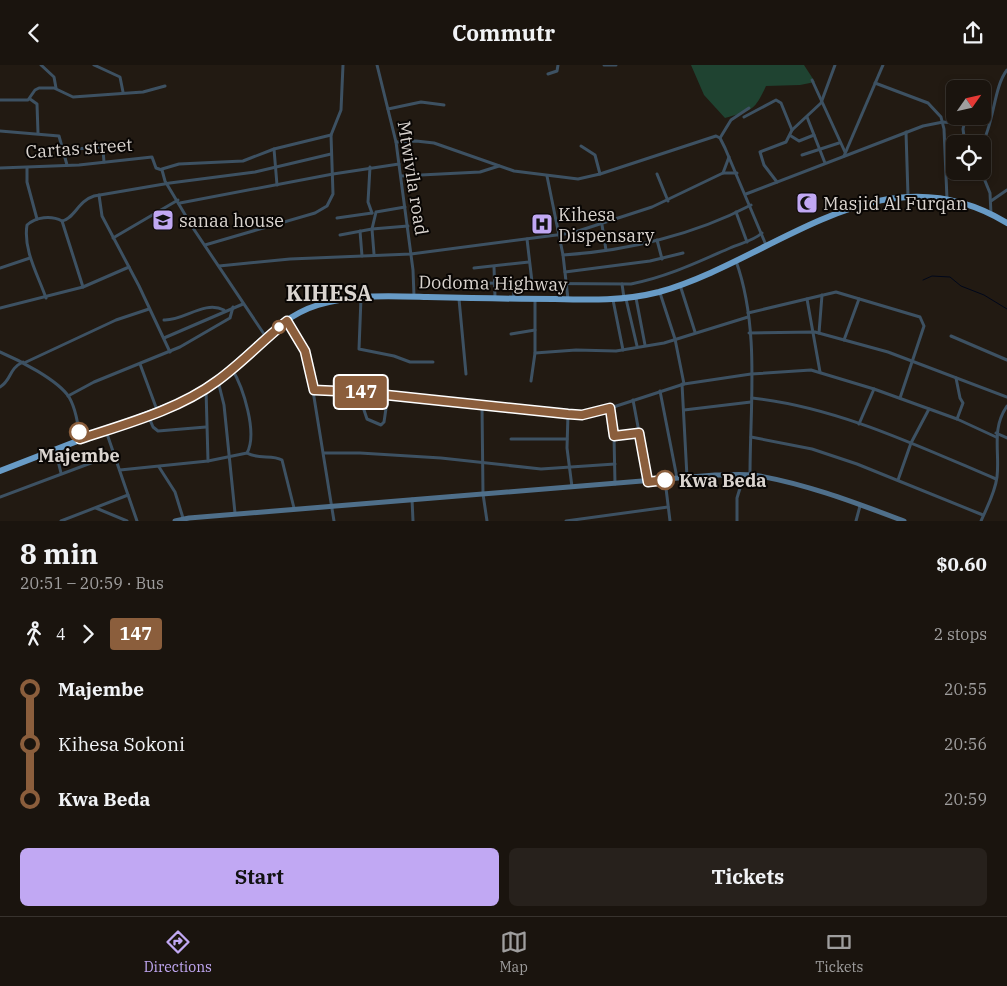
<!DOCTYPE html>
<html lang="en">
<head>
<meta charset="utf-8">
<style>
  body { margin:0; font-family:"IBM Plex Serif",serif; background:#27211c; color:#f1f3f6; height:100vh; display:flex; flex-direction:column; font-size:19px; white-space:nowrap }
  * { box-sizing:border-box; margin:0 }
  p { font-size:16px; color:#9f9e9e }
  .icon { flex:none; width:28px; height:28px; fill:none; stroke:currentColor; stroke-width:2; stroke-linecap:round; stroke-linejoin:round }
  .map { position:relative; height:456px; overflow:hidden }
  .details { display:flex; flex-direction:column; background:#1a140e; flex:1 }
  .details>* { flex:none }
  .badge { padding:0 10px; border-radius:4px; font-size:18px; line-height:32px }
  .needle { width:32px; rotate:56deg }
  .fabs { position:absolute; left:946px; top:15px; display:grid; gap:10px }
  .fabs a { display:grid; place-items:center; width:45px; height:45px; border-radius:8px; background:#1a140e; box-shadow:0 2px 8px #0003,0 0 0 1px #38332e; font-size:25px }
  .map>.badge { position:absolute; translate:-50% -50%; box-shadow:0 0 0 2px #fff }
  .legs { display:flex; align-items:center; gap:8px; height:55px; padding:0 20px; font-size:16px }
  .legs p { margin-inline-start:auto }
  .summary { display:flex; align-items:center; justify-content:space-between; height:85px; padding:0 20px }
  h1 { font-size:28px; font-weight:700; line-height:38px }
  .cta { display:flex; gap:10px; margin-top:auto; padding:10px 20px }
  .cta a { flex:1; height:58px; border-radius:8px; background:#c1a8f3; color:#111; font-size:20px; font-weight:700; line-height:58px; text-align:center }
  .cta a+a { background:#27211c; color:#f1f3f6 }
  ul { padding:0 20px; list-style:none }
  li { display:flex; align-items:center; gap:18px; height:55px; font-size:19px }
  li i { display:grid; place-items:center; width:8px; height:100%; margin:0 6px; background:currentColor }
  li i::after { content:''; width:12px; height:12px; margin:-6px; border:4px solid; border-radius:50%; background:#1a140e }
  li p { margin-inline-start:auto }
  li:first-child i { background:linear-gradient(#0000 50%,currentColor 0) }
  li:last-child i { background:linear-gradient(currentColor 50%,#0000 0) }
  header { display:flex; justify-content:space-between; align-items:center; height:65px; padding:0 20px; background:#1a140e; font-size:22px; font-weight:700 }
  .menu { display:flex; justify-content:space-around; align-items:center; height:70px; border-top:1px solid #38332e; background:#1a140e; font-size:14px; color:#9f9e9e }
  .menu a { display:grid; justify-items:center; gap:2px }
  .menu .on { color:#c1a8f3 }
  .map>svg:first-child { display:block }
  .green { fill:#1f4331 }
  .lines { fill:none; stroke-linecap:round; stroke-linejoin:round }
  .stream { stroke:#00071a; stroke-width:1 }
  .street { stroke:#3d5162; stroke-width:3 }
  .secondary { stroke:#4f6f8a; stroke-width:5 }
  .highway { stroke:#689bc6; stroke-width:6 }
  .line-1-casing { stroke:#fff; stroke-width:11 }
  .line-1 { stroke:#8b5e3c; stroke-width:8 }
  .stop-1-dot { fill:#fff; stroke:#8b5e3c; stroke-width:2.5 }
  .labels { text-anchor:middle; dominant-baseline:central; stroke-width:4; stroke-linejoin:round; paint-order:stroke }
  .street-label { font-size:18px; fill:#dad4cf; stroke:#090604 }
  .poi-label { font-size:18px; fill:#dad4cf; stroke:#090604; text-anchor:start }
  .stop-label { font-size:18px; font-weight:bold; fill:#dad4cf; stroke:#090604 }
  .district-label { font-size:22px; font-weight:bold; fill:#dad4cf; stroke:#090604 }
</style>
</head>
<body>
<header><svg class="icon" aria-label="back" viewBox="0 0 24 24"><path d="M15 5l-7 7 7 7"/></svg>Commutr<svg class="icon" aria-label="share" viewBox="0 0 24 24"><path d="M12 15V3M7 8l5-5 5 5M5 13v7h14v-7"/></svg></header>
<div class="map">
<svg width="1007" height="456" viewBox="0 0 1007 456">
  <rect width="100%" height="100%" fill="#221a12"/>
  <!-- green -->
  <path class="green" d="M 691,0 L 804,0 L 815,17 L 800,20 L 766,21 C 754,47 752,45 725,53 L 704,30 Z"/>
  <g class="lines">
    <!-- stream -->
    <path class="stream" d="M 923,215 L 932,211 L 950,212 L 961,221 L 984,230 L 1007,244"/>
    <!-- street -->
    <g class="street">
      <path d="M 41,0 L 54,12 L 56,23"/>
      <path d="M 94,0 L 120,12 L 123,27"/>
      <path d="M 377,0 L 396,77 L 413,205 L 414,231"/>
      <path d="M 604,0 L 616,0"/>
      <path d="M 548,9 L 557,6 L 558,0"/>
      <path d="M 812,15 L 845,87"/>
      <path d="M 875,18 L 928,38 L 941,52 L 944,64 L 947,134"/>
      <path d="M 30,34 L 37,39 L 38,68"/>
      <path d="M 0,35 L 28,35 L 35,25 L 39,23 L 54,23 L 73,32 L 143,27 L 165,21"/>
      <path d="M 388,44 L 421,37 L 444,40"/>
      <path d="M 744,52 L 776,35 L 781,38 L 792,65"/>
      <path d="M 807,52 L 825,98"/>
      <path d="M 0,66 L 59,71 L 67,100"/>
      <path d="M 906,67 L 908,131"/>
      <path d="M 791,71 L 799,76 L 814,70"/>
      <path d="M 720,73 L 731,55 L 749,43"/>
      <path d="M 396,77 L 416,76 L 434,78 L 514,106 L 578,114 L 600,109 L 716,71 L 720,73 L 725,83 L 766,180"/>
      <path d="M 965,79 L 963,64 L 966,51"/>
      <path d="M 982,79 C 994,58 994,21 1007,5"/>
      <path d="M 581,81 L 595,90 L 600,109"/>
      <path d="M 274,84 L 277,120"/>
      <path d="M 64,85 L 100,82 L 103,85 L 104,97"/>
      <path d="M 802,90 L 839,78"/>
      <path d="M 844,91 L 883,0"/>
      <path d="M 370,102 L 368,137 L 372,148"/>
      <path d="M 0,103 L 79,100 L 152,92 L 156,103 L 162,105 L 165,116 L 193,163 L 266,272"/>
      <path d="M 27,103 L 27,117 L 37,154"/>
      <path d="M 162,104 L 179,99 L 243,96 L 274,84 L 331,70"/>
      <path d="M 981,106 L 990,128 L 991,149"/>
      <path d="M 723,108 L 729,92"/>
      <path d="M 657,109 L 668,136"/>
      <path d="M 401,111 L 480,107 L 499,101"/>
      <path d="M 547,111 L 563,190 L 568,234"/>
      <path d="M 777,117 L 764,100 L 760,87 L 786,77 L 792,65 L 821,38 L 835,0"/>
      <path d="M 746,129 L 923,61 L 943,57 L 964,59"/>
      <path d="M 99,130 L 102,151 L 139,221 L 170,287"/>
      <path d="M 991,136 L 1007,125"/>
      <path d="M 180,138 L 333,109 L 399,99"/>
      <path d="M 736,147 L 747,177"/>
      <path d="M 337,153 L 372,148"/>
      <path d="M 62,156 C 74,154 78,136 94,131 L 170,118 L 255,107 L 331,89"/>
      <path d="M 602,160 L 606,185"/>
      <path d="M 360,166 L 362,191"/>
      <path d="M 340,170 L 372,164 L 408,161"/>
      <path d="M 113,173 L 178,135"/>
      <path d="M 527,174 L 532,217"/>
      <path d="M 657,175 L 662,194"/>
      <path d="M 205,180 L 315,148 L 327,141 L 333,129 L 331,70 L 341,45 L 343,0"/>
      <path d="M 374,189 L 372,164 L 376,147 L 405,142"/>
      <path d="M 563,190 C 626,186 694,170 751,140"/>
      <path d="M 736,196 C 760,263 750,340 750,410"/>
      <path d="M 219,201 L 290,194 L 411,189 L 572,168 L 652,142 L 723,108 L 737,108"/>
      <path d="M 494,202 L 495,232"/>
      <path d="M 0,203 L 30,193"/>
      <path d="M 474,203 L 529,197"/>
      <path d="M 565,207 L 650,196 L 683,188"/>
      <path d="M 471,218 L 631,219 C 667,212 698,197 730,183 C 741,178 753,176 762,168"/>
      <path d="M 513,218 L 514,233"/>
      <path d="M 622,219 L 624,233"/>
      <path d="M 680,220 L 695,267"/>
      <path d="M 660,228 L 675,274 L 684,319"/>
      <path d="M 46,233 C 38,210 23,185 27,160 C 36,152 51,150 62,156 L 83,222"/>
      <path d="M 361,233 L 359,284 L 394,291 L 410,297 L 433,297"/>
      <path d="M 636,233 L 645,280"/>
      <path d="M 459,234 L 466,309"/>
      <path d="M 626,234 L 637,281"/>
      <path d="M 807,234 L 820,307"/>
      <path d="M 613,235 L 623,285"/>
      <path d="M 0,243 L 83,222 L 129,202"/>
      <path d="M 748,248 L 836,227 L 920,252 L 924,261 L 900,333"/>
      <path d="M 164,255 C 184,256 204,235 224,245"/>
      <path d="M 287,256 L 297,270 L 308,295 L 334,456"/>
      <path d="M 749,268 L 815,267 L 888,287 L 1007,332"/>
      <path d="M 819,268 L 822,230"/>
      <path d="M 511,269 L 535,265"/>
      <path d="M 951,271 L 1007,295"/>
      <path d="M 164,273 L 243,239"/>
      <path d="M 844,275 L 859,234"/>
      <path d="M 0,287 C 19,295 58,315 69,332 C 76,344 78,360 80,374"/>
      <path d="M 535,288 L 576,285 L 616,286 L 664,278 L 748,252"/>
      <path d="M 24,298 L 116,255 L 149,244"/>
      <path d="M 140,299 L 157,345"/>
      <path d="M 956,313 L 960,333 L 963,338 L 957,354"/>
      <path d="M 218,316 L 224,340 L 235,448"/>
      <path d="M 531,316 L 535,288 L 535,235"/>
      <path d="M 682,319 L 687,412"/>
      <path d="M 0,322 C 12,315 8,304 23,297"/>
      <path d="M 206,324 L 208,396"/>
      <path d="M 314,325 L 346,326 L 582,350 L 598,347 L 684,319 L 751,309 L 811,305 L 874,324 L 957,354 L 996,372"/>
      <path d="M 660,326 L 677,413"/>
      <path d="M 358,327 L 367,354 L 381,360 L 384,357 L 388,330"/>
      <path d="M 68,331 L 94,317 L 180,282 L 230,253 L 233,242"/>
      <path d="M 752,333 C 837,342 918,381 996,414"/>
      <path d="M 633,335 L 648,415"/>
      <path d="M 482,340 L 483,429 L 487,456"/>
      <path d="M 611,343 L 614,371 L 615,419"/>
      <path d="M 684,345 L 751,337"/>
      <path d="M 568,349 L 567,383 L 572,422"/>
      <path d="M 148,350 L 153,362 L 158,366 L 206,362"/>
      <path d="M 859,359 L 874,324"/>
      <path d="M 106,366 L 137,456"/>
      <path d="M 996,368 L 1007,373"/>
      <path d="M 614,371 L 639,368"/>
      <path d="M 751,372 L 812,384 L 857,399 L 983,450"/>
      <path d="M 511,374 L 567,374"/>
      <path d="M 55,384 L 61,408"/>
      <path d="M 247,388 C 259,395 272,389 282,395 L 294,443"/>
      <path d="M 324,388 L 360,388 L 441,393 L 541,404 L 615,399"/>
      <path d="M 159,402 L 175,427 L 183,453"/>
      <path d="M 120,405 L 208,396 L 247,388 C 258,368 243,322 232,304"/>
      <path d="M 665,415 L 670,456"/>
      <path d="M 898,415 L 911,378 L 929,344"/>
      <path d="M 0,432 L 115,389"/>
      <path d="M 412,434 L 413,456"/>
      <path d="M 96,443 L 127,456"/>
      <path d="M 61,456 L 128,430"/>
      <path d="M 566,456 L 668,442"/>
      <path d="M 737,456 L 737,433 L 744,410"/>
      <path d="M 856,456 L 860,441"/>
      <path d="M 981,456 C 987,442 995,428 997,412 C 1000,387 991,364 1007,341"/>
    </g>
    <!-- secondary -->
    <path class="secondary" d="M 175,456 L 189,453 L 715,410 C 727,410 741,409 753,410 C 804,418 856,438 904,456"/>
    <!-- highway -->
    <path class="highway" d="M 0,406 L 191,332 C 237,308 268,255 318,240 C 353,229 391,231 427,232 C 469,233 512,234 554,234 C 590,235 624,236 659,227 C 776,194 881,81 1007,158"/>
  </g>
  <g class="lines">
    <!-- line-1 casing -->
    <g class="line-1-casing">
      <path id="line-1" d="M 79,367 L 80,374 C 125,359 178,345 217,316 C 242,298 263,275 287,256 L 305,286 L 314,325 L 358,327 L 568,349 L 582,350 L 610,343 L 614,371 L 639,368 L 648,417 L 665,415"/>
    </g>
    <!-- line-1 -->
    <use href="#line-1" class="line-1"/>
  </g>
  <!-- icons -->
  <defs>
    <g id="mosque-square" transform="scale(1.125)"><rect x="-9" y="-9" width="18" height="18" rx="4" fill="#c1a8f3" stroke="#090604"/><path d="M3.5-4.9A6 6 0 1 0 3.5 4.9A5 5 0 1 1 3.5-4.9Z" fill="#111"/></g>
    <g id="university-square" transform="scale(1.125)"><rect x="-9" y="-9" width="18" height="18" rx="4" fill="#c1a8f3" stroke="#090604"/><path d="M0-5L7-2L0 1L-7-2ZM-4 1L0 2.5L4 1V4Q0 6-4 4Z" fill="#111"/></g>
    <g id="hospital-square" transform="scale(1.125)"><rect x="-9" y="-9" width="18" height="18" rx="4" fill="#c1a8f3" stroke="#090604"/><path d="M-5-5h3v3.5h4V-5h3V5h-3V1.5h-4V5h-3Z" fill="#111"/></g>
  </defs>
  <g fill-rule="evenodd">
    <use href="#mosque-square" x="807" y="138"/>
    <use href="#university-square" x="163" y="155"/>
    <use href="#hospital-square" x="542" y="159"/>
  </g>
  <!-- markers -->
  <g class="stop-1-dot">
    <circle cx="279" cy="262" r="6"/>
    <circle cx="79" cy="367" r="9"/>
    <circle cx="665" cy="415" r="9"/>
  </g>
  <g class="labels">
    <!-- street labels -->
    <g class="street-label">
      <text transform="translate(79 83) rotate(-4)">Cartas street</text>
      <text transform="translate(413 113) rotate(81)">Mtwivila road</text>
      <text transform="translate(493 218) rotate(1)">Dodoma Highway</text>
    </g>
    <!-- poi labels -->
    <g class="poi-label">
      <text x="823" y="138">Masjid Al Furqan</text>
      <text x="558" y="149">Kihesa<tspan x="558" dy="21">Dispensary</tspan></text>
      <text x="179" y="155">sanaa house</text>
    </g>
    <!-- stop labels -->
    <g class="stop-label">
      <text x="79" y="390">Majembe</text>
      <text x="679" y="415" text-anchor="start">Kwa Beda</text>
    </g>
    <!-- district labels -->
    <g class="district-label">
      <text x="329" y="227">KIHESA</text>
    </g>
  </g>
</svg>
<div class="fabs">
<a><svg class="needle" viewBox="-14 -14 28 28"><path d="M0-13l5 13h-10z" fill="#e53935"/><path d="M0 13l5-13h-10z" fill="#9f9e9e"/></svg></a>
<a><svg class="icon" aria-label="locate" viewBox="0 0 24 24"><circle cx="12" cy="12" r="6"/><path d="M12 2v4M12 18v4M2 12h4M18 12h4"/></svg></a>
</div>
<b class="badge" style="left:361px;top:327px;background:#8b5e3c;color:#fff">147</b>
</div>
<section class="details">
<div class="summary"><div><h1>8 min</h1><p>20:51 – 20:59 · Bus</p></div><b>$0.60</b></div>
<div class="legs"><svg class="icon" aria-label="walk" viewBox="0 0 24 24"><circle cx="13" cy="4" r="2"/><path d="M13 8l-2 6 4 7M11 14l-3 7M7 12l3-4h3l4 4"/></svg>4<svg class="icon" aria-label="forward" viewBox="0 0 24 24"><path d="M9 5l7 7-7 7"/></svg><b class="badge" style="background:#8b5e3c;color:#fff">147</b><p>2 stops</p></div>
<ul>
<li><i style="color:#8b5e3c"></i><b>Majembe</b><p>20:55</p></li>
<li><i style="color:#8b5e3c"></i><span>Kihesa Sokoni</span><p>20:56</p></li>
<li><i style="color:#8b5e3c"></i><b>Kwa Beda</b><p>20:59</p></li>
</ul>
<div class="cta"><a>Start</a><a>Tickets</a></div>
</section>
<nav class="menu">
<a class="on"><svg class="icon" aria-label="directions" viewBox="0 0 24 24"><path d="M12 3l9 9-9 9-9-9zM9 14v-3h6M13 9l2 2-2 2"/></svg>Directions</a>
<a><svg class="icon" aria-label="map" viewBox="0 0 24 24"><path d="M3 6l6-2 6 2 6-2v14l-6 2-6-2-6 2zM9 4v14M15 6v14"/></svg>Map</a>
<a><svg class="icon" aria-label="tickets" viewBox="0 0 24 24"><path d="M3 7h18v10H3zM15 7v10"/></svg>Tickets</a>
</nav>
</body>
</html>
